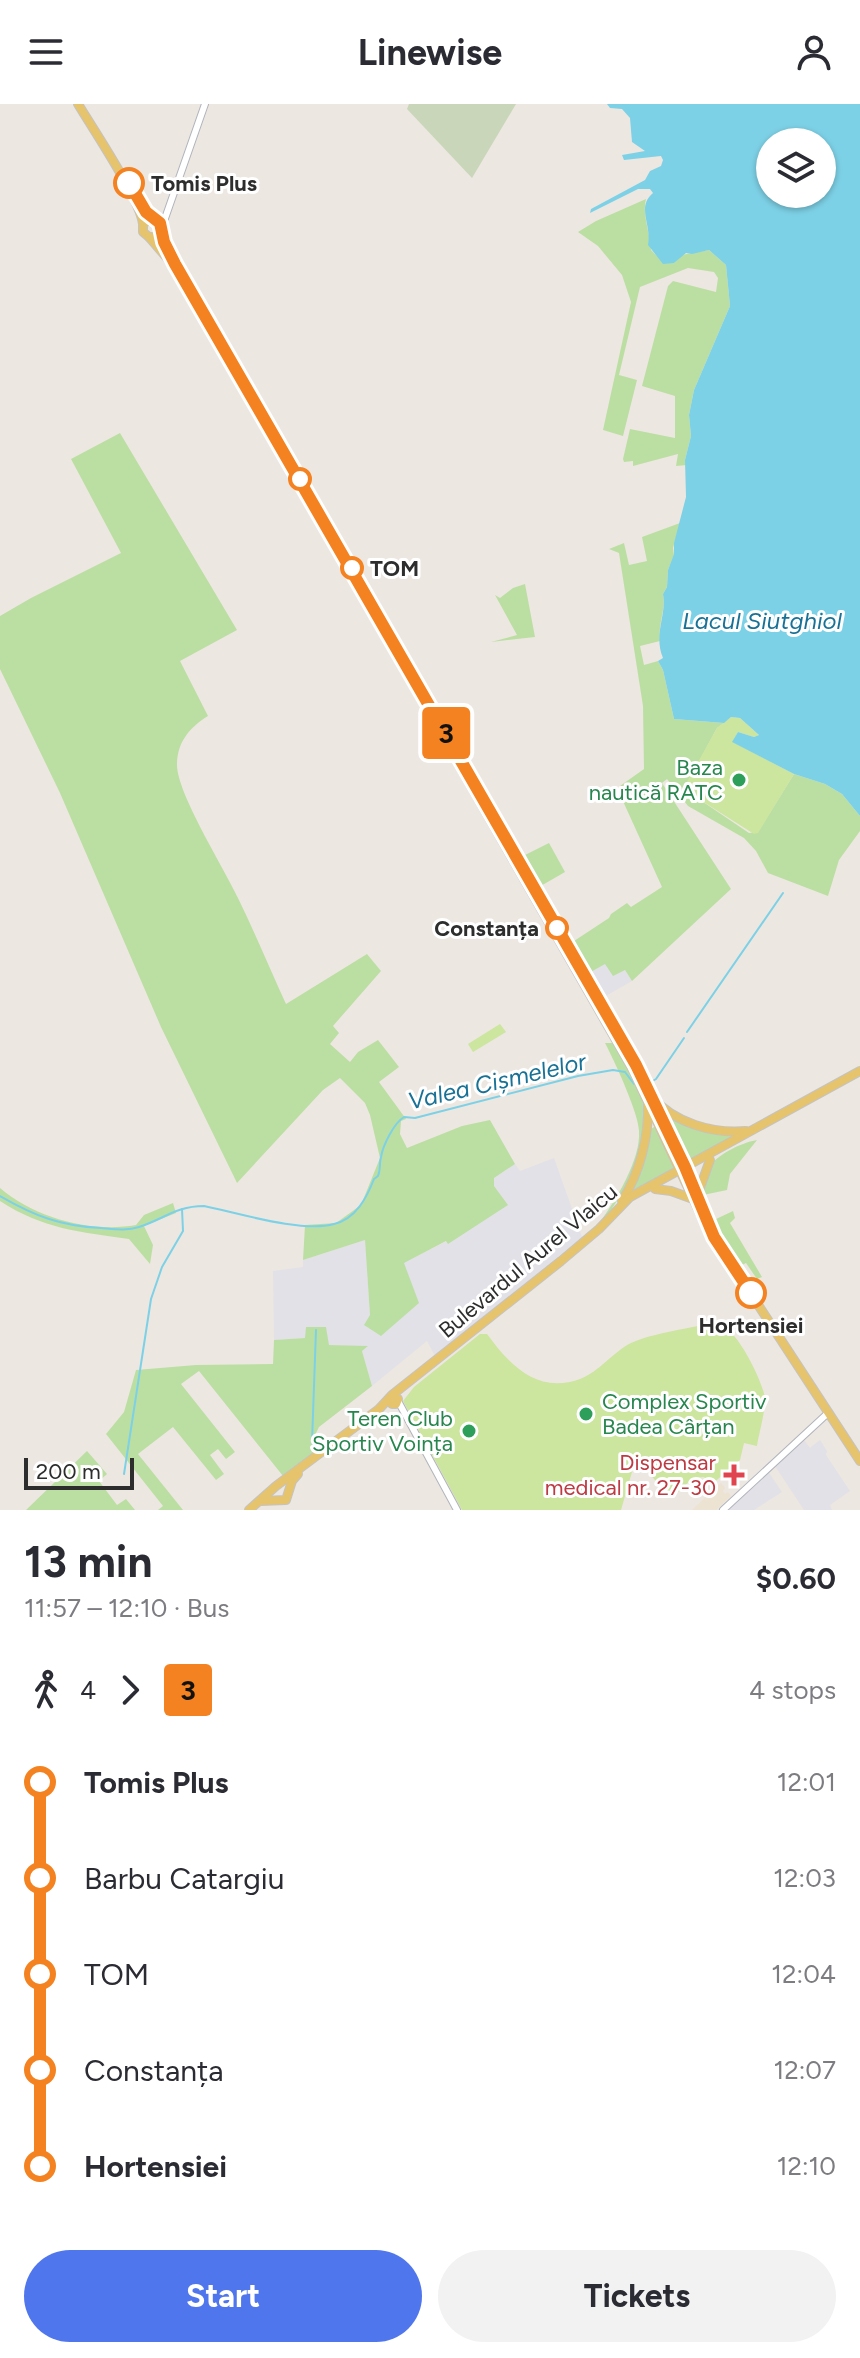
<!DOCTYPE html>
<html lang="en">
<head>
<meta charset="utf-8">
<style>
  body { margin:0; font-family:Figtree,sans-serif; background:#f2f2f3; color:#2b2b33; height:100vh; display:flex; flex-direction:column; font-size:30px; white-space:nowrap }
  * { box-sizing:border-box; margin:0 }
  p { font-size:26px; color:#7c7c81 }
  .icon { flex:none; width:44px; height:44px; fill:none; stroke:currentColor; stroke-width:2; stroke-linecap:round; stroke-linejoin:round }
  .map { position:relative; height:1406px; overflow:hidden }
  .details { display:flex; flex-direction:column; background:#fff; flex:1 }
  .details>* { flex:none }
  .badge { padding:0 16px; border-radius:6px; font-size:28px; line-height:52px }
  .tools { position:absolute; left:756px; top:24px; display:grid; gap:16px }
  .tools a { display:grid; place-items:center; width:80px; height:80px; border-radius:50%; background:#fff; box-shadow:0 2px 6px #0004; font-size:40px }
  .scale { position:absolute; left:24px; bottom:20px; width:110px; box-sizing:border-box; padding-left:8px; border:4px solid #2d2d2d; border-top:0; font-size:22px; line-height:28px; white-space:nowrap; color:#2d2d2d; -webkit-text-stroke:6px #fff; paint-order:stroke }
  .map>.badge { position:absolute; translate:-50% -50%; box-shadow:0 0 0 4px #fff }
  .legs { display:flex; align-items:center; gap:12px; height:88px; padding:0 24px; font-size:26px }
  .legs p { margin-inline-start:auto }
  .summary { display:flex; align-items:center; justify-content:space-between; height:136px; padding:0 24px }
  h1 { font-size:44px; font-weight:700; line-height:60px }
  .action { display:flex; gap:16px; margin-top:auto; padding:16px 24px }
  .action a { flex:1; height:92px; border-radius:48px; background:#4f76ec; color:#fff; font-size:32px; font-weight:700; line-height:92px; text-align:center }
  .action a+a { background:#f2f2f3; color:#2b2b33 }
  ul { padding:0 24px; list-style:none }
  li { display:flex; align-items:center; gap:28px; height:96px; font-size:30px }
  li i { display:grid; place-items:center; width:12px; height:100%; margin:0 10px; background:currentColor }
  li i::after { content:''; width:20px; height:20px; margin:-10px; border:6px solid; border-radius:50%; background:#fff }
  li p { margin-inline-start:auto }
  li:first-child i { background:linear-gradient(#0000 50%,currentColor 0) }
  li:last-child i { background:linear-gradient(currentColor 50%,#0000 0) }
  header { display:flex; justify-content:space-between; align-items:center; height:104px; padding:0 24px; background:#fff; font-size:36px; font-weight:700 }
  .map>svg:first-child { display:block }
  .industrial { fill:#e2e1e7 }
  .education { fill:#ede3d2 }
  .green { fill:#bbdfa2 }
  .cemetery { fill:#c9d6ba }
  .pitch { fill:#cce59f }
  .water { fill:#7dd1e6; fill-rule:evenodd }
  .lines { fill:none; stroke-linecap:round; stroke-linejoin:round }
  .stream { stroke:#7dd1e6; stroke-width:2 }
  .minor-casing { stroke:#b1b4bc; stroke-width:8 }
  .major-casing { stroke:#c4c4c4; stroke-width:10 }
  .minor { stroke:#fff; stroke-width:6 }
  .major { stroke:#e6c36d; stroke-width:8 }
  .line-1-casing { stroke:#fff; stroke-width:18 }
  .line-1 { stroke:#f58220; stroke-width:12 }
  .stop-1-dot { fill:#fff; stroke:#f58220; stroke-width:4 }
  .leisure-dot { fill:#2e9e5b; stroke:#fff; stroke-width:3 }
  .health-dot { fill:#e0444e; stroke:#fff; stroke-width:3 }
  .labels { text-anchor:middle; dominant-baseline:central; stroke-width:6; stroke-linejoin:round; paint-order:stroke }
  .stop-label { font-size:22px; font-weight:bold; fill:#2d2d2d; stroke:#fff; text-anchor:start }
  .leisure-label { font-size:22px; fill:#27864d; stroke:#fff; text-anchor:end }
  .street-label { font-size:22px; fill:#2d2d2d; stroke:#fff }
  .health-label { font-size:22px; fill:#be3a42; stroke:#fff; text-anchor:end }
  .water-label { font-size:24px; font-style:italic; fill:#197296; stroke:#fff }
</style>
</head>
<body>
<header><svg class="icon" aria-label="menu" viewBox="0 0 24 24"><path d="M4 6h16M4 12h16M4 18h16"/></svg>Linewise<svg class="icon" aria-label="person" viewBox="0 0 24 24"><circle cx="12" cy="8" r="4"/><path d="M4 21q1-7 8-7t8 7"/></svg></header>
<div class="map">
<svg width="860" height="1406" viewBox="0 0 860 1406">
  <rect width="100%" height="100%" fill="#ede7e1"/>
  <!-- industrial -->
  <g class="industrial">
    <path d="M 606,859 L 625,866 L 632,877 L 604,893 L 589,869 Z"/>
    <path d="M 554,1054 L 582,1133 L 435,1252 L 427,1237 L 372,1282 L 362,1247 L 367,1243 L 328,1241 L 306,1234 L 274,1236 L 273,1167 L 303,1163 L 303,1156 L 365,1136 L 370,1211 L 403,1159 L 447,1137 L 507,1101 L 494,1082 L 494,1074 L 515,1060 L 520,1067 Z"/>
    <path d="M 804,1336 L 810,1344 L 820,1336 L 827,1347 L 826,1351 L 850,1387 L 830,1401 L 832,1406 L 804,1406 L 775,1362 Z"/>
    <path d="M 768,1367 L 782,1388 L 754,1406 L 728,1406 Z"/>
  </g>
  <!-- education -->
  <path class="education" d="M 721,1379 L 725,1384 L 723,1387 L 725,1390 L 728,1388 L 731,1392 L 716,1406 L 692,1406 Z"/>
  <!-- green -->
  <g class="green">
    <path d="M 646,95 C 642,110 650,129 651,146 L 657,152 L 674,159 L 681,151 L 709,146 L 726,161 L 730,202 L 694,286 L 689,311 L 691,332 L 685,356 L 687,361 L 676,362 L 678,350 L 633,362 L 633,357 L 624,358 L 623,355 L 630,325 L 675,334 L 675,292 L 642,282 L 668,182 L 673,177 L 716,188 L 718,174 L 714,168 L 688,164 L 640,183 L 619,271 L 637,276 L 623,332 L 603,326 L 631,198 L 622,171 L 598,142 L 578,128 L 596,117 Z"/>
    <path d="M 120,329 L 237,526 L 180,557 L 208,612 C 190,623 177,638 177,661 C 177,689 224,764 238,794 C 255,829 270,865 286,900 L 367,850 L 381,867 L 333,922 L 339,929 L 330,940 L 350,958 L 358,948 L 378,936 L 399,963 L 379,978 L 406,1015 L 401,1017 L 400,1030 L 407,1044 L 462,1022 L 490,1016 L 515,1060 L 494,1074 L 494,1082 L 508,1101 L 448,1140 L 446,1137 L 404,1159 L 419,1199 L 381,1232 L 364,1221 L 370,1211 L 365,1136 L 303,1156 L 305,1121 L 336,1119 L 361,1101 L 380,1054 L 370,1011 L 365,999 L 340,974 L 323,986 L 237,1079 L 161,923 L 60,689 L 0,565 L 0,512 L 31,494 L 121,449 L 71,355 Z"/>
    <path d="M 680,419 L 673,444 L 674,451 L 668,466 L 667,483 L 663,490 C 666,506 658,520 660,537 L 640,542 L 644,561 L 658,557 L 663,566 L 674,615 L 724,619 L 717,624 L 684,685 L 749,729 L 758,728 L 794,670 L 825,680 L 842,690 L 860,712 L 860,727 L 839,756 L 828,792 L 768,769 L 756,747 L 744,734 L 688,702 L 667,675 L 662,679 L 731,785 L 632,877 L 625,866 L 613,872 L 605,860 L 589,869 L 571,839 L 609,814 L 611,810 L 627,799 L 631,803 L 662,783 L 622,695 L 620,682 L 644,665 L 643,602 L 619,449 L 609,445 L 624,439 L 629,461 L 647,457 L 642,433 Z"/>
    <path d="M 525,480 L 535,533 L 491,538 L 517,531 L 495,491 L 500,494 L 513,484 Z"/>
    <path d="M 549,739 L 565,768 L 539,783 L 523,752 Z"/>
    <path d="M 605,939 L 615,939 L 646,1000 C 650,1041 627,1087 602,1118 L 600,1118 C 616,1096 641,1055 639,1027 C 639,1010 614,956 605,939 Z"/>
    <path d="M 663,1010 L 698,1026 L 734,1032 L 685,1059 Z"/>
    <path d="M 657,1021 L 676,1060 L 674,1064 L 632,1089 L 651,1025 Z"/>
    <path d="M 757,1036 L 730,1070 L 727,1086 L 703,1091 C 692,1063 734,1040 757,1036 Z"/>
    <path d="M 0,1084 C 35,1114 91,1129 136,1121 L 144,1111 L 173,1099 L 176,1109 L 144,1122 L 153,1141 L 150,1160 L 129,1135 C 80,1128 43,1125 0,1097 Z"/>
    <path d="M 733,1107 L 735,1114 L 730,1119 L 762,1173 L 757,1175 L 746,1159 L 740,1162 L 714,1116 Z"/>
    <path d="M 306,1223 L 326,1223 L 329,1241 L 368,1242 L 362,1247 L 372,1282 L 319,1323 L 316,1329 L 320,1345 L 283,1372 L 199,1267 L 181,1280 L 235,1348 L 226,1355 L 218,1345 L 210,1351 L 224,1370 L 216,1376 L 173,1323 L 138,1350 L 183,1406 L 158,1406 L 163,1402 L 106,1330 L 124,1308 L 136,1266 L 196,1261 L 273,1260 L 274,1236 L 305,1234 Z"/>
    <path d="M 87,1347 L 107,1370 L 99,1377 L 117,1401 L 126,1395 L 135,1406 L 26,1406 Z"/>
  </g>
  <!-- cemetery -->
  <path class="cemetery" d="M 409,0 L 516,0 L 472,74 L 407,5 Z"/>
  <!-- pitch -->
  <g class="pitch">
    <path d="M 731,613 L 740,614 L 759,631 L 754,633 L 738,628 L 733,638 L 794,670 L 758,729 L 754,730 L 683,685 L 717,624 Z"/>
    <path d="M 500,920 L 506,928 L 473,948 L 468,940 Z"/>
    <path d="M 716,1218 C 735,1221 762,1275 765,1294 C 766,1305 759,1329 757,1342 L 744,1339 L 740,1356 L 711,1381 L 704,1373 L 693,1374 L 678,1388 L 674,1384 L 667,1390 L 636,1354 L 621,1406 L 462,1406 L 403,1297 L 414,1283 L 480,1230 L 487,1230 C 509,1260 537,1291 580,1275 C 599,1268 613,1248 631,1239 C 653,1229 692,1224 716,1218 Z"/>
  </g>
  <!-- water -->
  <path class="water" d="M 607,0 L 860,0 L 860,712 L 842,690 L 825,680 L 794,670 L 732,638 L 738,628 L 754,633 L 759,631 L 740,614 L 731,613 L 724,619 L 674,615 L 663,566 L 658,557 L 663,554 C 653,530 667,511 663,490 L 667,483 L 668,466 L 674,450 L 674,439 L 686,393 L 685,356 L 691,332 L 689,311 L 694,286 L 730,202 L 726,161 L 709,146 L 692,150 L 686,149 L 674,159 L 663,160 L 648,141 C 652,121 636,103 653,89 L 650,85 L 638,85 L 590,109 L 591,105 L 645,76 L 650,67 L 661,62 L 663,56 L 661,52 L 624,56 L 622,51 L 645,47 L 632,38 L 630,14 L 622,5 L 610,4 ZM 822,38 L 822,90 L 770,90 L 770,38 Z"/>
  <g class="lines">
    <!-- stream -->
    <g class="stream">
      <path d="M 687,928 L 783,789"/>
      <path d="M 651,978 L 656,975 L 684,934"/>
      <path d="M 0,1092 C 35,1112 60,1122 101,1124 C 114,1125 127,1127 139,1123 C 164,1115 176,1102 204,1102 C 238,1109 302,1129 334,1120 C 356,1115 367,1093 374,1075 L 378,1072 C 381,1065 379,1060 381,1053 C 383,1041 394,1019 404,1013 L 415,1014 L 578,972 L 613,966 L 625,968 L 634,980"/>
      <path d="M 315,1346 L 312,1338 L 316,1226"/>
      <path d="M 124,1370 L 151,1195 L 162,1163 L 183,1127 L 182,1105"/>
    </g>
    <!-- minor casing -->
    <g class="minor-casing">
      <g id="minor">
        <path d="M 162,123 L 205,0"/>
        <path d="M 398,1297 L 457,1406"/>
        <path d="M 723,1406 L 828,1309"/>
      </g>
    </g>
    <!-- major casing -->
    <g class="major-casing">
      <g id="major">
        <path d="M 78,0 C 93,25 140,95 143,120"/>
        <path d="M 161,128 L 156,133 L 149,133 L 143,128 L 143,120 L 150,115 L 159,117 L 164,138 L 173,155"/>
        <path d="M 149,133 L 168,155 L 250,295 L 632,964 L 704,1118 L 860,1357"/>
        <path d="M 652,993 C 674,1019 713,1030 746,1027"/>
        <path d="M 655,1085 L 671,1087 L 693,1095"/>
        <path d="M 697,1092 L 710,1056"/>
        <path d="M 622,1097 C 640,1068 649,1033 648,1000"/>
        <path d="M 392,1300 L 396,1300 L 398,1295"/>
        <path d="M 261,1397 L 286,1396 L 292,1377 L 298,1370"/>
        <path d="M 249,1406 L 276,1382 L 379,1305 L 392,1291 L 561,1157 L 599,1125 L 630,1093 L 860,967"/>
      </g>
    </g>
    <!-- minor -->
    <use href="#minor" class="minor"/>
    <!-- major -->
    <use href="#major" class="major"/>
  </g>
  <g class="lines">
    <!-- line-1 casing -->
    <g class="line-1-casing">
      <path id="line-1" d="M 129,79 L 146,108 L 160,119 L 164,138 L 175,160 L 636,961 L 685,1063 L 714,1133 L 751,1189"/>
    </g>
    <!-- line-1 -->
    <use href="#line-1" class="line-1"/>
  </g>
  <!-- markers -->
  <g class="stop-1-dot">
    <circle cx="129" cy="79" r="14"/>
    <circle cx="300" cy="375" r="10"/>
    <circle cx="352" cy="464" r="10"/>
    <circle cx="557" cy="824" r="10"/>
    <circle cx="751" cy="1189" r="14"/>
  </g>
  <g class="leisure-dot">
    <circle cx="739" cy="676" r="8"/>
    <circle cx="586" cy="1310" r="8"/>
    <circle cx="469" cy="1327" r="8"/>
  </g>
  <path class="health-dot" d="M730 1359h8v8h8v8h-8v8h-8v-8h-8v-8h8z"/>
  <g class="labels">
    <!-- stop labels -->
    <g class="stop-label">
      <text x="151" y="79">Tomis Plus</text>
      <text x="370" y="464">TOM</text>
      <text x="539" y="824" text-anchor="end">Constanța</text>
      <text x="751" y="1221" text-anchor="middle">Hortensiei</text>
    </g>
    <!-- leisure labels -->
    <g class="leisure-label">
      <text x="723" y="663">Baza<tspan x="723" dy="25">nautică RATC</tspan></text>
      <text x="602" y="1297" text-anchor="start">Complex Sportiv<tspan x="602" dy="25">Badea Cârțan</tspan></text>
      <text x="453" y="1314">Teren Club<tspan x="453" dy="25">Sportiv Voința</tspan></text>
    </g>
    <!-- street labels -->
    <g class="street-label">
      <text transform="translate(528 1157) rotate(-40)">Bulevardul Aurel Vlaicu</text>
    </g>
    <!-- health labels -->
    <g class="health-label">
      <text x="716" y="1358">Dispensar<tspan x="716" dy="25">medical nr. 27-30</tspan></text>
    </g>
    <!-- water labels -->
    <g class="water-label">
      <text x="762" y="516">Lacul Siutghiol</text>
      <text transform="translate(497 977) rotate(-13)">Valea Cișmelelor</text>
    </g>
  </g>
</svg>
<div class="tools">
<a><svg class="icon" aria-label="layers" viewBox="0 0 24 24"><path d="M12 4l9 5-9 5-9-5zM3 14l9 5 9-5"/></svg></a>
</div>
<div class="scale">200 m</div>
<b class="badge" style="left:446px;top:629px;background:#f58220;color:#111">3</b>
</div>
<section class="details">
<div class="summary"><div><h1>13 min</h1><p>11:57 – 12:10 · Bus</p></div><b>$0.60</b></div>
<div class="legs"><svg class="icon" aria-label="walk" viewBox="0 0 24 24"><circle cx="13" cy="4" r="2"/><path d="M13 8l-2 6 4 7M11 14l-3 7M7 12l3-4h3l4 4"/></svg>4<svg class="icon" aria-label="forward" viewBox="0 0 24 24"><path d="M9 5l7 7-7 7"/></svg><b class="badge" style="background:#f58220;color:#111">3</b><p>4 stops</p></div>
<ul>
<li><i style="color:#f58220"></i><b>Tomis Plus</b><p>12:01</p></li>
<li><i style="color:#f58220"></i><span>Barbu Catargiu</span><p>12:03</p></li>
<li><i style="color:#f58220"></i><span>TOM</span><p>12:04</p></li>
<li><i style="color:#f58220"></i><span>Constanța</span><p>12:07</p></li>
<li><i style="color:#f58220"></i><b>Hortensiei</b><p>12:10</p></li>
</ul>
<div class="action"><a>Start</a><a>Tickets</a></div>
</section>
</body>
</html>
